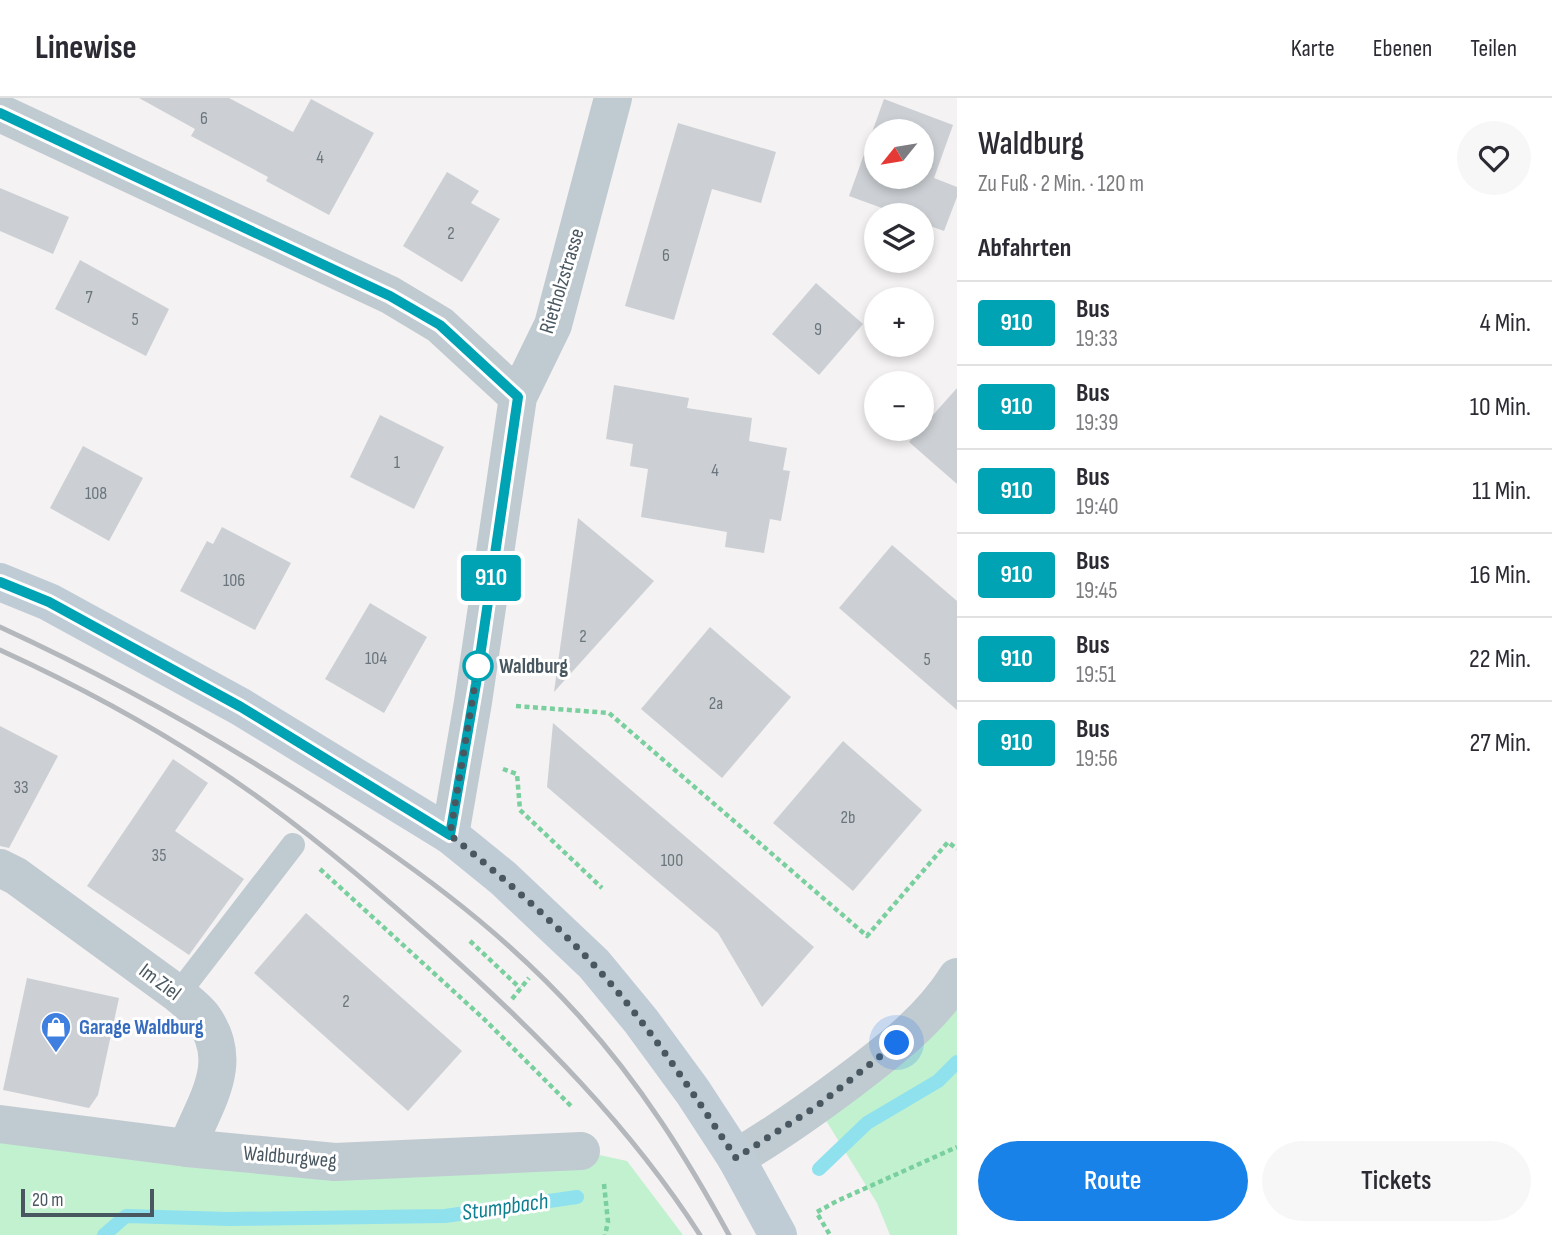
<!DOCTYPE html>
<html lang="de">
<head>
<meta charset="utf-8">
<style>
  body { margin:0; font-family:"Sofia Sans Condensed",sans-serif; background:#f7f7f7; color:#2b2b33; height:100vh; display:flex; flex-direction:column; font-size:26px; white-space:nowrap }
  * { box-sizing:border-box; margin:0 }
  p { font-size:23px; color:#7c7c81 }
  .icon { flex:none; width:38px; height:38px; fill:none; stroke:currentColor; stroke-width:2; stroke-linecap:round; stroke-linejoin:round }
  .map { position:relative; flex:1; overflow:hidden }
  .drawer { display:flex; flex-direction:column; background:#fff; width:595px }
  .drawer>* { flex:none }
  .badge { padding:0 14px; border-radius:5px; font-size:24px; line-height:46px }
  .needle { width:46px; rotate:240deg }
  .buttons { position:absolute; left:864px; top:21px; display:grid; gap:14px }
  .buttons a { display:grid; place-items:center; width:70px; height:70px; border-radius:50%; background:#fff; box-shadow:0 4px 10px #0003; font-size:35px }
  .scale { position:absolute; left:21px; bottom:18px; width:133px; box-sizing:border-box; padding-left:7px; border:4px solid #495760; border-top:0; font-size:19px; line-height:24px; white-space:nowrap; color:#495760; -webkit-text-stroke:5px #fff; paint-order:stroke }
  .you { position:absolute; width:35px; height:35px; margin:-18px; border:5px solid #fff; border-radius:50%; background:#1a73e8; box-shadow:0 0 0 10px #1a73e833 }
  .map>.badge { position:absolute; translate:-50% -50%; box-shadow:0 0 0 4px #fff }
  h2 { padding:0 21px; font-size:26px; line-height:63px }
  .round { display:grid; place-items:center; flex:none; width:74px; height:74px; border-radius:37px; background:#f7f7f7 }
  .summary { display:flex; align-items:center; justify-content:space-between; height:119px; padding:0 21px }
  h1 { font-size:33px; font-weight:600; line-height:52px }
  .button { display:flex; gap:14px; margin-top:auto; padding:14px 21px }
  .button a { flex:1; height:80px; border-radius:42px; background:#1982e8; color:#fff; font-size:28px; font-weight:600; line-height:80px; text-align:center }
  .button a+a { background:#f7f7f7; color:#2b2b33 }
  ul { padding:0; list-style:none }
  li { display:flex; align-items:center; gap:21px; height:84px; padding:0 21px; border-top:2px solid #e1e1e2 }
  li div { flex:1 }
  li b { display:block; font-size:26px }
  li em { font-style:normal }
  li .badge { min-width:77px; font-weight:700; text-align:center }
  header { display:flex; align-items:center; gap:42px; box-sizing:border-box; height:98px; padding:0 35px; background:#fff; border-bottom:2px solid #e1e1e2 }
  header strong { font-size:33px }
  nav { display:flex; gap:38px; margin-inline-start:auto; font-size:24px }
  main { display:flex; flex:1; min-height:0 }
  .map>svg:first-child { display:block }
  .green { fill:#c2f1d0 }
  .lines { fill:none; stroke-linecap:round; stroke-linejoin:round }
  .stream { stroke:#8fe1ee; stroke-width:14 }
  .building { fill:#ccd0d4; fill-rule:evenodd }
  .path { stroke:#79cf9e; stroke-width:4.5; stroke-dasharray:5 3.5; stroke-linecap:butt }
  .service { stroke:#c0cad1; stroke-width:24 }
  .minor { stroke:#c0cad1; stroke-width:38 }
  .secondary { stroke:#c0ccd5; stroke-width:38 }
  .rail { stroke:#b4b8bc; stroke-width:5 }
  .line-casing { stroke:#fff; stroke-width:16 }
  .line { stroke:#00a3b4; stroke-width:10 }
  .walk { stroke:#495760; stroke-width:7; stroke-dasharray:0 12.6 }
  .stop-dot { fill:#fff; stroke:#00a3b4; stroke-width:3.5 }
  .labels { text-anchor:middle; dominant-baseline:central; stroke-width:6; stroke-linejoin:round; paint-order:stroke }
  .number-label { font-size:18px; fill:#6a757d }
  .street-label { font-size:21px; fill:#495760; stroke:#fff }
  .stop-label { font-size:21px; font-weight:bold; fill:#495760; stroke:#fff; text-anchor:start }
  .shop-label { font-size:21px; font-weight:bold; fill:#366cbe; stroke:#fff; text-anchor:start }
  .water-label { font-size:23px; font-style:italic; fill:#0c7f91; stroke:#fff }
</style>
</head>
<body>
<header>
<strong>Linewise</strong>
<nav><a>Karte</a><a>Ebenen</a><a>Teilen</a></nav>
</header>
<main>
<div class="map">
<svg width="957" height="1137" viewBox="0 0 957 1137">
  <rect width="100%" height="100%" fill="#f4f2f2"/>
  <!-- green -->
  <g class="green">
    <path d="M 957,879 L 957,1137 L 890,1137 L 877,1105 L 817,1008 Z"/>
    <path d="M 0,1042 L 581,1053 L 627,1063 L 683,1137 L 0,1137 Z"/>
  </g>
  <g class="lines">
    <!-- stream -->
    <g class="stream">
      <path d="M 819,1071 L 867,1025 L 938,983 L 957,964"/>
      <path d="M 104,1137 L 126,1118 L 229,1121 L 445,1118 L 577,1099"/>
    </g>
  </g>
  <!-- building -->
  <g class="building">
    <path d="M 139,0 L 229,0 L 293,34 L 311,1 L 374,35 L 329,117 L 266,83 L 268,79 L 191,38 L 195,31 Z"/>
    <path d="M 884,1 L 953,27 L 934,80 L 957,89 L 957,99 L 944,133 L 922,125 L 922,117 L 901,117 L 849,98 ZM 877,33 L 922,33 L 922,79 L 877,79 Z"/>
    <path d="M 678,25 L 776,54 L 761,105 L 712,91 L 674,222 L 625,208 Z"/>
    <path d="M 447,74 L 479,93 L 471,105 L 500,121 L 462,184 L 403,148 Z"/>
    <path d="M 0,90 L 69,119 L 53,156 L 0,133 Z"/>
    <path d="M 80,162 L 169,211 L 146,258 L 55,211 Z"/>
    <path d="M 816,185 L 863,226 L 819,277 L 772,236 Z"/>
    <path d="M 614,287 L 689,300 L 687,310 L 752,320 L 749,343 L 787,350 L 783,372 L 790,373 L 781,423 L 770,421 L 764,455 L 725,449 L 727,434 L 641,419 L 648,371 L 630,368 L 633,346 L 606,341 Z"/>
    <path d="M 957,290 L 957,386 L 909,344 Z"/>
    <path d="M 380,317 L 444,349 L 414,411 L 350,379 Z"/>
    <path d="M 83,348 L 143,380 L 109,443 L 50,410 Z"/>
    <path d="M 578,420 L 654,483 L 554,594 Z"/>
    <path d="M 222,429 L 291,465 L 255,532 L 180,493 L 207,443 L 213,446 Z"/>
    <path d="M 892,447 L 957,503 L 957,612 L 839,510 Z"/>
    <path d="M 370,505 L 427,539 L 384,615 L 325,581 Z"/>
    <path d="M 710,529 L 791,599 L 722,680 L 641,611 Z"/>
    <path d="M 553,625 L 814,849 L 762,909 L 718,835 L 547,689 Z"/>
    <path d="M 0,628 L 58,658 L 9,750 L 0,748 Z"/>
    <path d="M 843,643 L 922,712 L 853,793 L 773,725 Z"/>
    <path d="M 173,661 L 208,685 L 175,733 L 244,781 L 189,857 L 87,788 Z"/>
    <path d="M 306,815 L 462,953 L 408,1013 L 254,875 Z"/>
    <path d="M 27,880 L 119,900 L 98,997 L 89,1010 L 3,992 Z"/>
  </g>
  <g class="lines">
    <!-- path -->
    <g class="path">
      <path d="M 516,608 L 609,615 L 867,838 L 948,744 L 957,751"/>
      <path d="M 503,671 L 517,676 L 520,712 L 602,790"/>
      <path d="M 320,771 L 484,921 L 573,1010"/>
      <path d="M 470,843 L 520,890"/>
      <path d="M 512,901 L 529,880"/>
      <path d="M 604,1086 L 608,1124 L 605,1137"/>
      <path d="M 817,1114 L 837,1103 L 957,1049"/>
      <path d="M 818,1117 L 830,1137"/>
    </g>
    <!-- service -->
    <path class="service" d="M 178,896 L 293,747"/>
    <!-- minor -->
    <g class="minor">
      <path d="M 0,15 L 390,197 L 440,227 L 518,299"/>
      <path d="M 450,737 L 473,604 L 518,299 L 553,227 L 613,0"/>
      <path d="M 0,770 L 16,778 L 178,896 C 186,903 196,910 202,918 C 237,965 204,1005 187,1050"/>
      <path d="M 0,1026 L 187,1050 L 335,1064 L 581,1053"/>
      <path d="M 736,1060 C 775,1037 812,1011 848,984 C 889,953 930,922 957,879"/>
    </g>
    <!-- secondary -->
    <path class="secondary" d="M 0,484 L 49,504 L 241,609 L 450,737 L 503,780 L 594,866 L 641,923 L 693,994 L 736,1060 L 778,1137"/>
    <!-- rail -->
    <g class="rail">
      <path d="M 0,529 C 102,576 202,631 297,692 C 399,758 499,828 580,919 C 640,985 687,1060 729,1137"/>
      <path d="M 0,552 C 92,594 184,645 266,705 C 328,750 385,800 442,850 C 538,936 630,1028 700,1137"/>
    </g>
  </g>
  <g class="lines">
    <!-- line casing -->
    <g class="line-casing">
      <path id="line" d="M 0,15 L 390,198 L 440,227 L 518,299 L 476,586 L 450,737 L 241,609 L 49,504 L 0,484"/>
    </g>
    <!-- line -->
    <use href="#line" class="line"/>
    <!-- walk -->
    <path class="walk" d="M 478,568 L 450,737 C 500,777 549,819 593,866 C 648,925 692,994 736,1060 L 817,1008 L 897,945"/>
  </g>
  <!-- icons -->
  <defs>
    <g id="shop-pin" transform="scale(1.575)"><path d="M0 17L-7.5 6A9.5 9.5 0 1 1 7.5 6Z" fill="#3f7fe0" stroke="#fff"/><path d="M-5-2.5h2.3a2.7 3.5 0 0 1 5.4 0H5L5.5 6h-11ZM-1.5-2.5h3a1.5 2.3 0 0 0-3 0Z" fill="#fff"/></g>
  </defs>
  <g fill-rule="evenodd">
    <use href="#shop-pin" x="56" y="929"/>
  </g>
  <!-- markers -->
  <circle class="stop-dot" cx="478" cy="568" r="14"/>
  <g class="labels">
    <!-- number labels -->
    <g class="number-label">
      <text x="204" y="20">6</text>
      <text x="320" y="59">4</text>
      <text x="451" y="135">2</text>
      <text x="666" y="157">6</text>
      <text x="89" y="199">7</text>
      <text x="135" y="221">5</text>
      <text x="818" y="231">9</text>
      <text x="397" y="364">1</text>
      <text x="715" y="372">4</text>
      <text x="96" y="395">108</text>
      <text x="234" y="482">106</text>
      <text x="583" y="538">2</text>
      <text x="376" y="560">104</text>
      <text x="927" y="561">5</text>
      <text x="716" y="605">2a</text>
      <text x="21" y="689">33</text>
      <text x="848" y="719">2b</text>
      <text x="159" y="757">35</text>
      <text x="672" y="762">100</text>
      <text x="346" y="903">2</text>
    </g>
    <!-- street labels -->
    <g class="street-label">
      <text transform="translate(562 183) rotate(-73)">Rietholzstrasse</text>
      <text transform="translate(160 884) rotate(37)">Im Ziel</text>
      <text transform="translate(290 1059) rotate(5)">Waldburgweg</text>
    </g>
    <!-- stop labels -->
    <g class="stop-label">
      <text x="499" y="568">Waldburg</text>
    </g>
    <!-- shop labels -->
    <g class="shop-label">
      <text x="79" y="929">Garage Waldburg</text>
    </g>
    <!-- water labels -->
    <g class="water-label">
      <text transform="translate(505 1109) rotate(-8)">Stumpbach</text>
    </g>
  </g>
</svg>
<div class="buttons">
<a><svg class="needle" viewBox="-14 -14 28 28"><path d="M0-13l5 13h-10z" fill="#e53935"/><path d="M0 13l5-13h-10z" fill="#7c7c81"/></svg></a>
<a><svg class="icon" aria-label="layers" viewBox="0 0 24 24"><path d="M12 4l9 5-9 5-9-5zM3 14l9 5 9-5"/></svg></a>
<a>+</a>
<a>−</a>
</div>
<div class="scale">20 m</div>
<div class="you" style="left:897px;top:945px"></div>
<b class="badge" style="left:491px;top:480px;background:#00a3b4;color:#fff">910</b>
</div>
<section class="drawer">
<div class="summary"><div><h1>Waldburg</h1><p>Zu Fuß · 2 Min. · 120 m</p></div><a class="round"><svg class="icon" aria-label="heart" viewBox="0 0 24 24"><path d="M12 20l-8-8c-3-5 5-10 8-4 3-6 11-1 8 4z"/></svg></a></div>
<h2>Abfahrten</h2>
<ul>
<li><span class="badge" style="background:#00a3b4;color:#fff">910</span><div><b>Bus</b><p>19:33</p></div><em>4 Min.</em></li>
<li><span class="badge" style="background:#00a3b4;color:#fff">910</span><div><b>Bus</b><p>19:39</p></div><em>10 Min.</em></li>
<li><span class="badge" style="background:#00a3b4;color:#fff">910</span><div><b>Bus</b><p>19:40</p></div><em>11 Min.</em></li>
<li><span class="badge" style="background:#00a3b4;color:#fff">910</span><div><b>Bus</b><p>19:45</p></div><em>16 Min.</em></li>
<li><span class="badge" style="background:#00a3b4;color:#fff">910</span><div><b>Bus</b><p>19:51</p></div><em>22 Min.</em></li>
<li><span class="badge" style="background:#00a3b4;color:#fff">910</span><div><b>Bus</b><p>19:56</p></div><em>27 Min.</em></li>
</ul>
<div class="button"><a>Route</a><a>Tickets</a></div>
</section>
</main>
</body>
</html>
